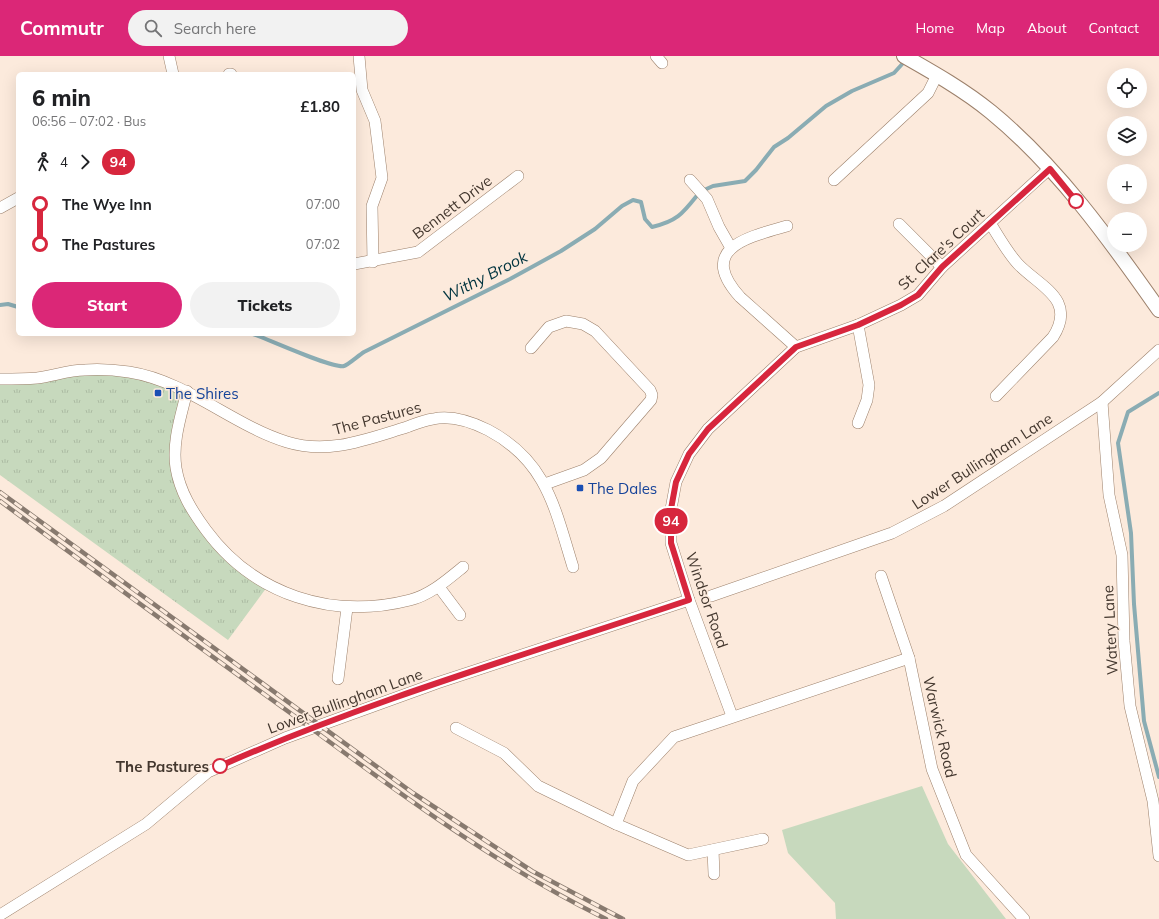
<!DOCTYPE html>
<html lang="en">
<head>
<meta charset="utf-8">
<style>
  body { margin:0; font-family:Mulish,sans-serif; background:#f2f2f2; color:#202124; height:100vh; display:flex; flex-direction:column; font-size:15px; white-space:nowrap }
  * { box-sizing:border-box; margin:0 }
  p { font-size:13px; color:#757577 }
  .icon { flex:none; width:22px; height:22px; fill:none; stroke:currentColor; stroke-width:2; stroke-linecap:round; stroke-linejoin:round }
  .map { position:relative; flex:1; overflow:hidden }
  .sheet { position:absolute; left:16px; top:16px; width:340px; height:264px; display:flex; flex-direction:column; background:#fff; border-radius:6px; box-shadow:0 4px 16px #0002 }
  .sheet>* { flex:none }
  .badge { padding:0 8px; border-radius:13px; font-size:14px; line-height:26px }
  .tools { position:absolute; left:1107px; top:12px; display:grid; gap:8px }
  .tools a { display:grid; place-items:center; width:40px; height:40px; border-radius:50%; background:#fff; box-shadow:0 4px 16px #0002; font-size:20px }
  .map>.badge { position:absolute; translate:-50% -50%; box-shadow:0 0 0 2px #fff }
  .legs { display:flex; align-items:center; gap:6px; height:44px; padding:0 16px; font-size:13px }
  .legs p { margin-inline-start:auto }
  .overview { display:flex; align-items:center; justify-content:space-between; height:68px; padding:0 16px }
  h1 { font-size:22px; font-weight:800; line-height:30px }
  .cta { display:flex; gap:8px; margin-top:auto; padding:8px 16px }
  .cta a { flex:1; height:46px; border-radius:24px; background:#db2777; color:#fff; font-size:16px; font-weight:800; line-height:46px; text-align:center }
  .cta a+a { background:#f2f2f2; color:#202124 }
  ul { padding:0 16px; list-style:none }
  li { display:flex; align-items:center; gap:14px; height:40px; font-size:15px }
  li i { display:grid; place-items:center; width:6px; height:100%; margin:0 5px; background:currentColor }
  li i::after { content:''; width:10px; height:10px; margin:-5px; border:3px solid; border-radius:50%; background:#fff }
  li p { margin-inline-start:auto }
  li:first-child i { background:linear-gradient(#0000 50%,currentColor 0) }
  li:last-child i { background:linear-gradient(currentColor 50%,#0000 0) }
  header { display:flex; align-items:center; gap:24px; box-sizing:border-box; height:56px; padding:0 20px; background:#db2777; color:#fff }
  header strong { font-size:19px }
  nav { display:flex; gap:22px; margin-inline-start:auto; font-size:14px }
  .search { width:280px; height:36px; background:#f2f2f2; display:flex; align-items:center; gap:10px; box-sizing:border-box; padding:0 14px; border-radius:22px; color:#757577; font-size:15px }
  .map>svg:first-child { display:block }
  .grass { fill:url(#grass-tufts) }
  .park { fill:#c7d9bd }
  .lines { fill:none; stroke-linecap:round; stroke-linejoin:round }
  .stream { stroke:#8aacb3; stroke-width:4 }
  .minor-casing { stroke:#9c806b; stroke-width:12 }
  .tertiary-casing { stroke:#9c806b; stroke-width:16 }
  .minor { stroke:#fff; stroke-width:11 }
  .tertiary { stroke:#fff; stroke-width:14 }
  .rail-casing { stroke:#887a6f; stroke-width:4.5 }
  .rail { stroke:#fceadc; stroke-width:3; stroke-dasharray:9; stroke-linecap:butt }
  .line-1-casing { stroke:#fff; stroke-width:9 }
  .line-1 { stroke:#d7263d; stroke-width:6 }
  .stop-1-dot { fill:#fff; stroke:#d7263d; stroke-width:2 }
  .transit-dot { fill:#1a4fb4; stroke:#fceadc; stroke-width:1.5 }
  .labels { text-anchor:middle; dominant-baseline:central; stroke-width:3; stroke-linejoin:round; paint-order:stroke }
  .street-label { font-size:15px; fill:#43372e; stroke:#fceadc }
  .transit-label { font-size:15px; fill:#164399; stroke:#fceadc; text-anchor:start }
  .stop-label { font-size:15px; font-weight:bold; fill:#43372e; stroke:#fceadc; text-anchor:end }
  .water-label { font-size:16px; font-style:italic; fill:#01343f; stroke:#fceadc }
</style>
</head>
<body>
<header>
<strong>Commutr</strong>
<div class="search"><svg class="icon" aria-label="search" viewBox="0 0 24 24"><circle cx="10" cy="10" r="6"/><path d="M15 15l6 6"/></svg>Search here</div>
<nav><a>Home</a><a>Map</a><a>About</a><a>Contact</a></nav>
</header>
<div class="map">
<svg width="1159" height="863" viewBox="0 0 1159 863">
  <defs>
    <pattern id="grass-tufts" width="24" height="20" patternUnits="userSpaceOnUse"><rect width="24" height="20" fill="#c7d9bd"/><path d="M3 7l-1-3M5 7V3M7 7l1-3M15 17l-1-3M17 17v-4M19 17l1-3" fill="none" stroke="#acbba3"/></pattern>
  </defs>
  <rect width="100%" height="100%" fill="#fceadc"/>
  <!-- grass -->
  <path class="grass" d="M 84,314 L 130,318 L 188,337 L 176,391 L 180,431 L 212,484 L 267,531 L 228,584 L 0,419 L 0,326 Z"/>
  <!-- park -->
  <path class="park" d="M 922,730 L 948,788 L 1006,863 L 836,863 L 835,847 L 788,797 L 782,774 Z"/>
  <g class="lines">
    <!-- stream -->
    <g class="stream">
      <path d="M 702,135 L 713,130 L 745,125 L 756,114 L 774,91 L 788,82 L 826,50 L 852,35 L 894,17 L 904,6"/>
      <path d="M 0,249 L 8,248 L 18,251"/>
      <path d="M 253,278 C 268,283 333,313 344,310 C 348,309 359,299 364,296 L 510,223 L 561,195 L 595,173 L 622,150 L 633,144 L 641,146 L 645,163 L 652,171 C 678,165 683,157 699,137"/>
      <path d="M 1159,337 L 1128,356 L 1118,387 L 1131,477 L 1134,548 L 1144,665 L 1159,721"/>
    </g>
    <!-- minor casing -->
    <g class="minor-casing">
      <g id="minor">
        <path d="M 169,0 L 173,18"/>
        <path d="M 359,0 L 362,34 L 375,65 L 382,122 L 372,150 L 373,206"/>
        <path d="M 656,0 L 662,7"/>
        <path d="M 229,18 L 231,18"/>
        <path d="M 690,124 L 707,143 L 719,171 L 731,192"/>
        <path d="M 834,124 L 928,37 L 937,19"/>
        <path d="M 0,152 L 18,142"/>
        <path d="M 990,167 C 999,181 1007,196 1018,208 C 1040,231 1077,243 1053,281 L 996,340"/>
        <path d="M 899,168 L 942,211"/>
        <path d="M 787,170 C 749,181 696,192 740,241 L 796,291"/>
        <path d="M 354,208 L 418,196 L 518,120"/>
        <path d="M 531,292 L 549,271 L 566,265 L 583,268 L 595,275 L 650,334 L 652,339 L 651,344 L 601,402 L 584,414 L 545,428"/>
        <path d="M 0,323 C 12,323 25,323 37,322 C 53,320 69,314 85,314 C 98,313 115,314 129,316 C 187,325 232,369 287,386 C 329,399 367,383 407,371 C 415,368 424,364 433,363 C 451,359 472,366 488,374 C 547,405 555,453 573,511"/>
        <path d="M 187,335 C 181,360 172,386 176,412 C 180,436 192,455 206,474 C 254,539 332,564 410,544 C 430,539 447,524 463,511"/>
        <path d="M 1102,346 L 1109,439 L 1122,499 L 1124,585 L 1130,650 L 1153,745 L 1159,800"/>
        <path d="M 858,367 L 867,344 L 869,329 L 858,269"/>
        <path d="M 439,531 L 460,559"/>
        <path d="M 711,540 L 892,477 L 944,450 L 1102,346 L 1159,294"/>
        <path d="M 909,602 L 932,713 L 966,799 L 1024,863"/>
        <path d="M 338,623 L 347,552"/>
        <path d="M 732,660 L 689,544 L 671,487 L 671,453 L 676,426 L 689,398 L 708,373 L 796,291 L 858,269 L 901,249 L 918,239 L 942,211 L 1049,113"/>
        <path d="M 456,672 L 504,697 L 538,730 L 616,768"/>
        <path d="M 763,783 L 688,799 L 616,768 L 633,725 L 674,681 L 909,602 L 881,520"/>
        <path d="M 713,794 L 714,818"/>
        <path d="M 0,859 L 146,768 L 208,716 L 285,682 L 437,627 L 689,544"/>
      </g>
    </g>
    <!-- tertiary casing -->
    <g class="tertiary-casing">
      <path id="tertiary" d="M 904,0 C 934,17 964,34 991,56 C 1057,110 1110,184 1159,254"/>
    </g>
    <!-- minor -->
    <use href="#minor" class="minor"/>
    <!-- tertiary -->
    <use href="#tertiary" class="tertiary"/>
    <!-- rail casing -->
    <g class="rail-casing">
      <g id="rail">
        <path d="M 0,436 L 413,737 L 532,815 L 623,863"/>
        <path d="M 0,445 C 97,517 195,588 293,659 C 393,733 494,808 606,863"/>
      </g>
    </g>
    <!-- rail -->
    <use href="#rail" class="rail"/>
  </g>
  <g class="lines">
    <!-- line-1 casing -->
    <g class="line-1-casing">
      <path id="line-1" d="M 220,710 C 372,643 532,597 689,544 L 671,487 L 671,453 L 676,426 L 689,398 L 708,373 L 796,291 L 858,269 L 901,249 L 918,239 L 942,211 L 1050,113 L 1076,145"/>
    </g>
    <!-- line-1 -->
    <use href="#line-1" class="line-1"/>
  </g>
  <!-- markers -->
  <g class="stop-1-dot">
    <circle cx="1076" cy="145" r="7"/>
    <circle cx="220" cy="710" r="7"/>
  </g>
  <g class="transit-dot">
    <rect x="154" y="333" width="8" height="8" rx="2"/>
    <rect x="576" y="428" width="8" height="8" rx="2"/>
  </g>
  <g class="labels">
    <!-- street labels -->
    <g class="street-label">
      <text transform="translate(452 151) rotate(-37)">Bennett Drive</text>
      <text transform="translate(941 193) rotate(-43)">St. Clare's Court</text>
      <text transform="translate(377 362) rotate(-15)">The Pastures</text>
      <text transform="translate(982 405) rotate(-33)">Lower Bullingham Lane</text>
      <text transform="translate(707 544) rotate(71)">Windsor Road</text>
      <text transform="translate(1110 574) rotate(-93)">Watery Lane</text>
      <text transform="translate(345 645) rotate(-20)">Lower Bullingham Lane</text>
      <text transform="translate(940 671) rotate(77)">Warwick Road</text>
    </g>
    <!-- transit labels -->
    <g class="transit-label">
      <text x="166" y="337">The Shires</text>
      <text x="588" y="432">The Dales</text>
    </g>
    <!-- stop labels -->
    <g class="stop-label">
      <text x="209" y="710">The Pastures</text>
    </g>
    <!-- water labels -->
    <g class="water-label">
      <text transform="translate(485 220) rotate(-27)">Withy Brook</text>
    </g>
  </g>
</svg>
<div class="tools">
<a><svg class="icon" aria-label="locate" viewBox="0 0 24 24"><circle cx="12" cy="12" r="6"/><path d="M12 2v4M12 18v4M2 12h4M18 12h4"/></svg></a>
<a><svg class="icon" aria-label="layers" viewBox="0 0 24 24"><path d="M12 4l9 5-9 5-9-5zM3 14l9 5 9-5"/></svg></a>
<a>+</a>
<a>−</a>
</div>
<b class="badge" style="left:671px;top:465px;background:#d7263d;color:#fff">94</b>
<section class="sheet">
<div class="overview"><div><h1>6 min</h1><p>06:56 – 07:02 · Bus</p></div><b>£1.80</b></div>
<div class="legs"><svg class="icon" aria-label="walk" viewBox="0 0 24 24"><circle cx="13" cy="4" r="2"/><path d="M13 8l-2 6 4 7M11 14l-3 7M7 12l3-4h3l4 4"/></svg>4<svg class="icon" aria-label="forward" viewBox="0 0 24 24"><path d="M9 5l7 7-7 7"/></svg><b class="badge" style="background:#d7263d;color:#fff">94</b></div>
<ul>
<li><i style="color:#d7263d"></i><b>The Wye Inn</b><p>07:00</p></li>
<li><i style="color:#d7263d"></i><b>The Pastures</b><p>07:02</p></li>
</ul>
<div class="cta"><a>Start</a><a>Tickets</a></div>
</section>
</div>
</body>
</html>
